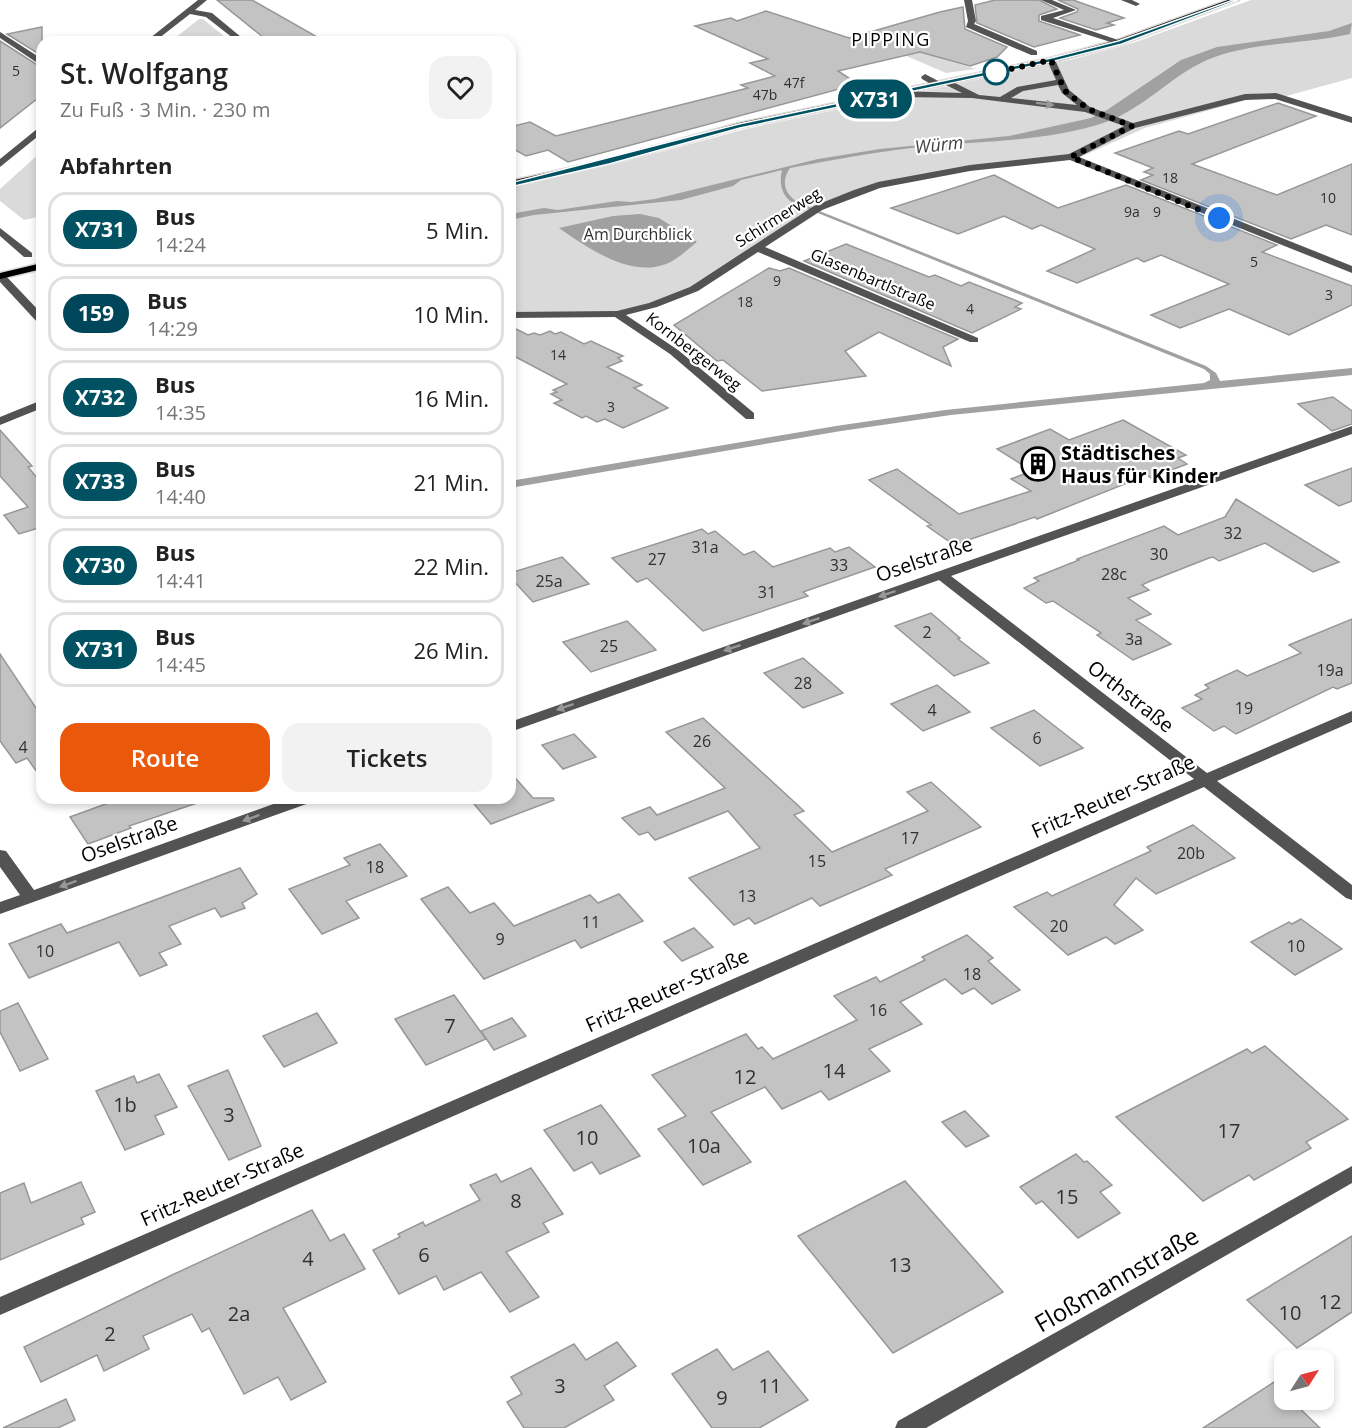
<!DOCTYPE html>
<html lang="de">
<head>
<meta charset="utf-8">
<style>
  body { margin:0; font-family:"Open Sans",sans-serif; background:#f2f2f2; color:#222; height:100vh; display:flex; flex-direction:column; font-size:22px; white-space:nowrap }
  * { box-sizing:border-box; margin:0 }
  p { font-size:20px; color:#767676 }
  .icon { flex:none; width:33px; height:33px; fill:none; stroke:currentColor; stroke-width:2; stroke-linecap:round; stroke-linejoin:round }
  .map { position:relative; flex:1; overflow:hidden }
  .details { position:absolute; left:36px; top:36px; width:480px; height:768px; display:flex; flex-direction:column; background:#fff; border-radius:18px; box-shadow:0 3px 9px #0003 }
  .details>* { flex:none }
  .badge { padding:0 12px; border-radius:20px; font-size:21px; line-height:39px }
  .needle { width:39px; rotate:54deg }
  .tools { position:absolute; left:1274px; top:1350px; display:grid; gap:12px }
  .tools a { display:grid; place-items:center; width:60px; height:60px; border-radius:12px; background:#fff; box-shadow:0 3px 9px #0003; font-size:30px }
  .you { position:absolute; width:30px; height:30px; margin:-15px; border:4px solid #fff; border-radius:50%; background:#1a73e8; box-shadow:0 0 0 9px #1a73e833 }
  .map>.badge { position:absolute; translate:-50% -50%; box-shadow:0 0 0 3px #fff }
  h2 { padding:0 24px; font-size:22px; line-height:54px }
  .round { display:grid; place-items:center; flex:none; width:63px; height:63px; border-radius:18px; background:#f2f2f2 }
  .summary { display:flex; align-items:center; justify-content:space-between; height:102px; padding:0 24px }
  h1 { font-size:28px; font-weight:600; line-height:45px }
  .action { display:flex; gap:12px; margin-top:auto; padding:12px 24px }
  .action a { flex:1; height:69px; border-radius:18px; background:#ea580c; color:#fff; font-size:24px; font-weight:600; line-height:69px; text-align:center }
  .action a+a { background:#f2f2f2; color:#222 }
  ul { padding:0; list-style:none }
  li { display:flex; align-items:center; gap:18px; height:75px; margin:0 12px 9px; padding:0 12px; border:3px solid #e0e0e0; border-radius:18px }
  li div { flex:1 }
  li b { display:block; font-size:22px }
  li em { font-style:normal }
  li .badge { min-width:66px; font-weight:700; text-align:center }
  .map>svg:first-child { display:block }
  .green { fill:#dadada }
  .water { fill:#a1a1a1 }
  .building { fill:#c3c3c3; stroke:#979797; stroke-width:1.5 }
  .lines { fill:none; stroke-linecap:round; stroke-linejoin:round }
  .major-casing { stroke:#dbdbdb; stroke-width:3 }
  .minor { fill:#535353; fill-rule:evenodd }
  .major { fill:#000; fill-rule:evenodd }
  .oneway { fill:#989898 }
  .line { fill:#005262; stroke:#fff; stroke-width:1.5 }
  .walk { stroke:#000; stroke-width:6; stroke-dasharray:0 10.8 }
  .stop-dot { fill:#fff; stroke:#005262; stroke-width:3 }
  .labels { text-anchor:middle; dominant-baseline:central; stroke-width:4.5; stroke-linejoin:round; paint-order:stroke }
  .far-number-label { font-size:14px; fill:#313131 }
  .far-street-label { font-size:16px; fill:#000; stroke:#fff }
  .far-park-label { font-size:16px; fill:#313131; stroke:#fff }
  .number-label { font-size:16px; fill:#313131 }
  .far-quarter-label { font-size:18px; letter-spacing:1.5px; fill:#000; stroke:#fff }
  .far-water-label { font-size:18px; font-style:italic; fill:#424242; stroke:#fff }
  .poi-label { font-size:20px; font-weight:bold; fill:#000; stroke:#fff; text-anchor:start }
  .street-label { font-size:20px; fill:#000; stroke:#fff }
  .near-number-label { font-size:20px; fill:#313131 }
  .near-street-label { font-size:24px; fill:#000; stroke:#fff }
</style>
</head>
<body>
<div class="map">
<svg width="1352" height="1428" viewBox="0 0 1352 1428">
  <rect width="100%" height="100%" fill="#fff"/>
  <!-- green -->
  <g class="green">
    <path d="M 1251,0 L 1352,0 L 1352,78 L 1279,98 L 1250,99 L 1145,128 L 1076,159 L 973,170 L 876,188 L 828,207 L 694,292 L 615,315 L 510,317 L 510,187 L 612,165 L 746,129 L 1074,59 L 1133,43 Z"/>
    <path d="M 199,19 L 203,19 L 231,42 L 170,42 Z"/>
    <path d="M 919,52 L 976,69 L 946,73 L 904,55 Z"/>
    <path d="M 42,151 L 42,216 L 24,220 L 0,201 L 0,189 Z"/>
  </g>
  <!-- water -->
  <g class="water">
    <path d="M 1352,23 L 1350,34 C 1303,45 1252,41 1207,60 C 1171,76 1143,109 1106,122 C 1050,141 987,141 929,146 C 882,151 836,159 790,168 C 781,181 784,193 797,202 L 1206,366 L 1216,373 L 1220,381 L 1352,368 L 1352,375 L 951,415 L 841,431 L 510,488 L 510,481 L 836,426 L 945,410 L 1204,383 L 1210,380 L 1210,374 L 1204,369 L 793,203 C 781,195 779,183 782,170 L 741,180 L 733,186 L 681,200 L 534,215 L 510,220 L 510,214 L 544,208 L 558,210 L 617,201 L 631,202 L 655,199 L 818,159 L 880,149 L 1009,136 L 1091,118 L 1107,110 L 1181,60 L 1217,47 L 1329,31 Z"/>
    <path d="M 640,214 L 659,218 L 697,242 C 688,249 677,260 666,264 C 630,278 588,248 559,228 L 613,216 Z"/>
  </g>
  <!-- building -->
  <g class="building">
    <path d="M 217,0 L 252,0 L 326,42 L 269,42 Z"/>
    <path d="M 995,0 L 1039,0 L 1057,9 L 1039,15 L 1039,21 L 1080,35 L 1034,47 L 977,23 L 975,5 Z"/>
    <path d="M 1058,0 L 1073,0 L 1124,18 L 1107,23 L 1114,25 L 1096,30 L 1060,18 L 1077,12 L 1078,9 Z"/>
    <path d="M 963,7 L 965,29 L 1007,47 L 997,57 L 970,66 L 920,52 L 838,71 L 858,84 L 568,162 L 548,150 L 526,156 L 510,147 L 510,127 L 530,122 L 556,136 L 748,88 L 741,85 L 775,76 L 750,63 L 768,59 L 695,26 L 731,18 L 737,21 L 766,11 L 849,38 L 940,12 Z"/>
    <path d="M 42,27 L 42,56 L 7,34 Z"/>
    <path d="M 0,41 L 42,68 L 42,95 L 0,128 Z"/>
    <path d="M 1278,103 L 1316,116 L 1192,164 L 1277,195 L 1352,164 L 1352,235 L 1326,225 L 1291,239 L 1141,180 L 1153,175 L 1144,172 L 1153,168 L 1115,153 L 1179,131 L 1188,134 Z"/>
    <path d="M 994,175 L 1058,208 L 1126,185 L 1277,245 L 1262,252 L 1352,286 L 1352,305 L 1289,335 L 1229,309 L 1180,328 L 1151,315 L 1229,284 L 1161,255 L 1144,262 L 1137,258 L 1077,283 L 1047,271 L 1095,249 L 1041,225 L 1032,229 L 1004,216 L 958,234 L 891,208 Z"/>
    <path d="M 846,244 L 929,277 L 935,275 L 961,286 L 969,282 L 1022,303 L 1015,307 L 1021,309 L 972,333 L 804,261 Z"/>
    <path d="M 769,268 L 780,271 L 789,268 L 958,339 L 943,347 L 951,366 L 879,332 L 845,351 L 866,376 L 762,391 L 723,360 L 717,361 L 674,325 Z"/>
    <path d="M 510,326 L 528,335 L 534,333 L 540,335 L 550,331 L 555,334 L 561,332 L 584,344 L 591,341 L 623,356 L 618,358 L 622,361 L 607,367 L 642,385 L 634,388 L 668,408 L 623,428 L 605,419 L 597,422 L 586,416 L 582,418 L 554,403 L 562,400 L 551,394 L 557,392 L 553,390 L 567,384 L 510,354 Z"/>
    <path d="M 1333,397 L 1352,411 L 1352,424 L 1332,431 L 1298,404 Z"/>
    <path d="M 1123,420 L 1186,455 L 1178,458 L 1187,464 L 1151,478 L 1147,475 L 1037,519 L 1035,517 L 954,545 L 927,526 L 931,525 L 869,480 L 897,469 L 959,514 L 1031,491 L 1011,479 L 1032,471 L 997,449 L 1050,429 L 1069,440 Z"/>
    <path d="M 0,430 L 32,466 L 28,467 L 42,484 L 42,527 L 19,534 L 4,515 L 28,507 L 0,476 Z"/>
    <path d="M 1352,468 L 1352,501 L 1339,506 L 1305,485 Z"/>
    <path d="M 1236,499 L 1339,562 L 1313,572 L 1265,543 L 1219,561 L 1213,557 L 1209,558 L 1148,582 L 1142,585 L 1149,590 L 1128,598 L 1151,614 L 1136,620 L 1171,644 L 1133,660 L 1097,635 L 1101,633 L 1053,601 L 1046,603 L 1024,588 L 1039,581 L 1034,578 L 1079,560 L 1077,559 L 1164,526 L 1178,535 L 1225,517 Z"/>
    <path d="M 702,529 L 708,534 L 715,531 L 744,555 L 754,551 L 773,567 L 830,548 L 835,552 L 849,547 L 875,567 L 803,592 L 808,596 L 703,631 L 647,578 L 637,582 L 612,558 Z"/>
    <path d="M 562,557 L 589,584 L 533,602 L 510,577 L 510,573 Z"/>
    <path d="M 931,613 L 960,638 L 958,639 L 989,663 L 954,676 L 895,626 Z"/>
    <path d="M 1352,619 L 1352,683 L 1337,689 L 1333,687 L 1236,734 L 1224,726 L 1214,731 L 1182,708 L 1202,699 L 1195,695 L 1209,688 L 1205,685 L 1237,670 L 1247,676 L 1301,653 L 1289,645 Z"/>
    <path d="M 627,621 L 656,650 L 591,672 L 563,642 Z"/>
    <path d="M 0,654 L 42,717 L 42,779 L 27,758 L 16,763 L 0,741 Z"/>
    <path d="M 803,658 L 843,693 L 803,708 L 764,673 Z"/>
    <path d="M 937,685 L 970,712 L 923,731 L 891,704 Z"/>
    <path d="M 1034,710 L 1083,748 L 1040,766 L 991,728 Z"/>
    <path d="M 703,718 L 804,811 L 794,815 L 832,852 L 928,811 L 907,792 L 931,782 L 981,827 L 885,869 L 892,875 L 820,906 L 812,898 L 755,924 L 749,918 L 734,925 L 689,878 L 760,848 L 728,811 L 655,840 L 648,832 L 639,835 L 622,818 L 650,807 L 657,815 L 725,788 L 666,732 Z"/>
    <path d="M 574,734 L 596,757 L 563,769 L 542,745 Z"/>
    <path d="M 510,772 L 533,798 L 553,798 L 554,800 L 491,824 L 469,798 L 510,798 Z"/>
    <path d="M 122,798 L 199,798 L 200,802 L 129,826 L 131,828 L 88,844 L 70,817 Z"/>
    <path d="M 1193,825 L 1235,858 L 1156,894 L 1136,878 L 1114,905 L 1143,930 L 1115,944 L 1106,937 L 1068,955 L 1014,907 L 1047,892 L 1052,896 L 1151,851 L 1147,847 Z"/>
    <path d="M 380,844 L 407,876 L 346,901 L 359,918 L 322,934 L 289,889 L 350,865 L 344,858 Z"/>
    <path d="M 240,868 L 257,894 L 242,903 L 245,908 L 221,917 L 215,908 L 169,926 L 181,944 L 159,953 L 167,965 L 140,976 L 119,942 L 29,978 L 9,944 L 61,924 L 67,933 Z"/>
    <path d="M 448,887 L 470,913 L 494,903 L 514,926 L 590,895 L 598,903 L 619,894 L 643,921 L 581,948 L 575,940 L 484,979 L 421,899 Z"/>
    <path d="M 1301,919 L 1342,949 L 1295,975 L 1251,942 L 1289,922 L 1292,924 Z"/>
    <path d="M 694,928 L 713,947 L 682,961 L 664,942 Z"/>
    <path d="M 967,935 L 993,958 L 988,961 L 1020,990 L 992,1004 L 974,988 L 962,994 L 945,979 L 900,1002 L 922,1024 L 869,1049 L 890,1071 L 829,1100 L 821,1091 L 782,1109 L 765,1087 L 711,1112 L 751,1162 L 703,1185 L 658,1129 L 686,1116 L 652,1075 L 746,1034 L 758,1049 L 762,1047 L 773,1059 L 857,1020 L 834,996 L 876,977 L 880,982 L 925,960 L 922,957 Z"/>
    <path d="M 454,995 L 486,1039 L 426,1065 L 395,1019 Z"/>
    <path d="M 18,1003 L 48,1059 L 20,1071 L 0,1032 L 0,1011 Z"/>
    <path d="M 317,1013 L 337,1043 L 284,1067 L 263,1036 Z"/>
    <path d="M 512,1018 L 526,1036 L 494,1050 L 481,1031 Z"/>
    <path d="M 1265,1046 L 1348,1119 L 1306,1142 L 1311,1148 L 1254,1180 L 1249,1175 L 1203,1201 L 1116,1117 L 1247,1049 L 1252,1053 Z"/>
    <path d="M 228,1070 L 261,1146 L 229,1160 L 188,1086 Z"/>
    <path d="M 159,1074 L 177,1107 L 155,1116 L 164,1134 L 125,1150 L 96,1091 L 134,1076 L 137,1083 Z"/>
    <path d="M 601,1105 L 640,1156 L 600,1174 L 592,1162 L 574,1171 L 544,1130 Z"/>
    <path d="M 965,1111 L 989,1136 L 966,1147 L 942,1122 Z"/>
    <path d="M 1076,1154 L 1084,1162 L 1087,1161 L 1112,1185 L 1100,1192 L 1120,1213 L 1078,1238 L 1042,1201 L 1036,1204 L 1020,1187 Z"/>
    <path d="M 531,1168 L 563,1214 L 543,1223 L 549,1232 L 506,1252 L 539,1297 L 510,1312 L 481,1272 L 444,1290 L 436,1276 L 399,1294 L 373,1250 L 400,1237 L 398,1234 L 423,1222 L 425,1226 L 480,1200 L 470,1185 L 496,1174 L 501,1182 Z"/>
    <path d="M 905,1181 L 1003,1292 L 893,1353 L 798,1236 Z"/>
    <path d="M 81,1182 L 95,1212 L 81,1218 L 84,1224 L 0,1260 L 0,1193 L 24,1183 L 31,1203 Z"/>
    <path d="M 312,1210 L 330,1241 L 344,1234 L 365,1269 L 283,1308 L 326,1382 L 291,1400 L 278,1377 L 244,1394 L 209,1328 L 202,1332 L 192,1314 L 143,1336 L 149,1349 L 104,1371 L 97,1355 L 41,1382 L 24,1347 L 172,1275 Z"/>
    <path d="M 1352,1236 L 1352,1312 L 1297,1348 L 1247,1300 Z"/>
    <path d="M 617,1342 L 636,1366 L 604,1386 L 614,1400 L 564,1428 L 524,1428 L 507,1402 L 522,1394 L 511,1377 L 574,1344 L 586,1360 Z"/>
    <path d="M 717,1349 L 733,1370 L 768,1351 L 808,1400 L 759,1428 L 712,1428 L 672,1374 Z"/>
    <path d="M 1274,1382 L 1284,1392 L 1284,1400 L 1291,1400 L 1320,1428 L 1203,1428 Z"/>
    <path d="M 66,1399 L 75,1420 L 58,1428 L 3,1428 Z"/>
  </g>
  <g class="lines">
    <!-- major casing -->
    <g class="major-casing">
      <g id="major">
        <path d="M 1228,0 L 1239,0 L 1123,44 L 1054,62 L 740,128 L 610,164 L 510,187 L 510,181 L 605,160 L 739,123 L 1050,58 L 1117,40 Z"/>
        <path d="M 42,263 L 42,269 L 0,279 L 0,273 Z"/>
      </g>
    </g>
    <!-- minor -->
    <g class="minor">
      <path d="M 198,0 L 207,0 L 195,10 L 212,13 L 247,42 L 238,42 L 206,17 L 190,14 L 154,42 L 145,42 Z"/>
      <path d="M 964,0 L 972,0 L 976,21 L 974,24 L 1037,51 L 1037,55 L 1031,55 L 966,27 L 968,21 Z"/>
      <path d="M 1041,0 L 1052,0 L 1076,10 L 1053,18 L 1124,42 L 1117,44 L 1041,20 L 1041,16 L 1064,10 Z"/>
      <path d="M 1121,0 L 1132,0 L 1140,4 L 1136,6 Z"/>
      <path d="M 0,32 L 42,59 L 42,66 L 0,38 Z"/>
      <path d="M 1051,57 L 1055,60 L 1069,90 L 1090,107 L 1133,123 L 1245,94 L 1276,93 L 1352,117 L 1352,123 L 1275,99 L 1245,100 L 1135,128 L 1079,157 L 1352,266 L 1352,273 L 1070,160 L 970,171 L 880,188 L 822,210 L 765,247 L 978,338 L 978,342 L 970,342 L 758,252 L 698,291 L 657,307 L 626,315 L 678,350 L 754,413 L 754,419 L 746,419 L 670,354 L 615,317 L 510,318 L 510,312 L 617,311 L 649,303 L 690,287 L 814,206 L 854,190 L 878,182 L 970,165 L 1069,154 L 1124,126 L 1085,112 L 972,98 L 898,97 L 894,94 L 898,91 L 962,93 L 946,85 L 946,81 L 949,80 L 979,95 L 1000,97 L 1017,87 L 1056,80 L 1047,60 ZM 1058,85 L 1062,93 L 1077,105 L 1011,98 L 1023,91 Z"/>
      <path d="M 925,74 L 942,83 L 943,85 L 936,87 L 922,79 L 921,77 Z"/>
      <path d="M 42,125 L 42,133 L 0,167 L 0,159 Z"/>
      <path d="M 0,228 L 32,253 L 32,257 L 24,257 L 0,236 Z"/>
      <path d="M 0,273 L 4,274 L 42,314 L 42,324 L 38,323 L 0,282 Z"/>
      <path d="M 42,400 L 42,408 L 0,425 L 0,417 Z"/>
      <path d="M 1352,426 L 1352,434 L 951,576 L 1207,773 L 1352,711 L 1352,722 L 1217,781 L 1352,885 L 1352,900 L 1346,898 L 1204,787 L 0,1315 L 0,1297 L 1194,779 L 939,580 L 510,732 L 510,722 Z"/>
      <path d="M 290,798 L 314,798 L 312,802 L 0,914 L 0,902 L 20,895 L 0,867 L 0,850 L 6,851 L 34,890 Z"/>
      <path d="M 1352,1166 L 1352,1183 L 926,1428 L 895,1428 L 898,1421 Z"/>
    </g>
    <!-- major -->
    <use href="#major" class="major"/>
  </g>
  <!-- one-way arrows -->
  <defs><path id="oneway-solid" d="M-6-.8H1V-3.2L6.5 0L1 3.2V.8H-6Z" transform="scale(1.5)"/></defs>
  <g class="oneway">
    <use href="#oneway-solid" transform="translate(1045 104) rotate(7)"/>
    <use href="#oneway-solid" transform="translate(887 594) rotate(161)"/>
    <use href="#oneway-solid" transform="translate(811 621) rotate(161)"/>
    <use href="#oneway-solid" transform="translate(732 648) rotate(161)"/>
    <use href="#oneway-solid" transform="translate(565 707) rotate(161)"/>
    <use href="#oneway-solid" transform="translate(251 818) rotate(160)"/>
    <use href="#oneway-solid" transform="translate(68 884) rotate(160)"/>
  </g>
  <!-- line -->
  <path class="line" d="M 1233,0 L 1238,0 L 1122,44 L 1051,62 L 740,128 L 609,164 L 510,187 L 506,184 L 739,124 L 1051,58 L 1118,41 Z"/>
  <g class="lines">
    <!-- walk -->
    <path class="walk" d="M 996,72 L 988,74 L 1051,60 L 1065,91 L 1088,109 L 1132,126 L 1071,157 L 1219,218"/>
  </g>
  <!-- icons -->
  <defs>
    <g id="building-ring" transform="scale(1.725)"><circle r="9.5" fill="#fff" stroke="#000" stroke-width="1.5"/><path d="M-4-6H4V6H1V3H-1V6H-4ZM-2.5-4.3h1.7v1.8h-1.7ZM.8-4.3h1.7v1.8H.8ZM-2.5-1h1.7V.8h-1.7ZM.8-1h1.7V.8H.8Z" fill="#000"/></g>
  </defs>
  <g fill-rule="evenodd">
    <use href="#building-ring" x="1038" y="464"/>
  </g>
  <!-- markers -->
  <circle class="stop-dot" cx="996" cy="72" r="12"/>
  <g class="labels">
    <!-- far-number labels -->
    <g class="far-number-label">
      <text x="16" y="70">5</text>
      <text x="794" y="82">47f</text>
      <text x="765" y="94">47b</text>
      <text x="1170" y="177">18</text>
      <text x="1328" y="197">10</text>
      <text x="1132" y="211">9a</text>
      <text x="1157" y="211">9</text>
      <text x="1254" y="261">5</text>
      <text x="777" y="280">9</text>
      <text x="1329" y="294">3</text>
      <text x="745" y="301">18</text>
      <text x="970" y="308">4</text>
      <text x="558" y="354">14</text>
      <text x="611" y="406">3</text>
    </g>
    <!-- far-street labels -->
    <g class="far-street-label">
      <text transform="translate(778 217) rotate(-32)">Schirmerweg</text>
      <text transform="translate(873 279) rotate(23)">Glasenbartlstraße</text>
      <text transform="translate(694 351) rotate(38)">Kornbergerweg</text>
    </g>
    <!-- far-park labels -->
    <g class="far-park-label">
      <text x="638" y="234">Am Durchblick</text>
    </g>
    <!-- number labels -->
    <g class="number-label">
      <text x="1233" y="533">32</text>
      <text x="705" y="547">31a</text>
      <text x="1159" y="554">30</text>
      <text x="657" y="559">27</text>
      <text x="839" y="565">33</text>
      <text x="1114" y="574">28c</text>
      <text x="549" y="581">25a</text>
      <text x="767" y="592">31</text>
      <text x="927" y="632">2</text>
      <text x="1134" y="639">3a</text>
      <text x="609" y="646">25</text>
      <text x="1330" y="670">19a</text>
      <text x="803" y="683">28</text>
      <text x="1244" y="708">19</text>
      <text x="932" y="710">4</text>
      <text x="1037" y="738">6</text>
      <text x="702" y="741">26</text>
      <text x="23" y="747">4</text>
      <text x="910" y="838">17</text>
      <text x="1191" y="853">20b</text>
      <text x="817" y="861">15</text>
      <text x="375" y="867">18</text>
      <text x="747" y="896">13</text>
      <text x="591" y="922">11</text>
      <text x="1059" y="926">20</text>
      <text x="500" y="939">9</text>
      <text x="1296" y="946">10</text>
      <text x="45" y="951">10</text>
      <text x="972" y="974">18</text>
      <text x="878" y="1010">16</text>
    </g>
    <!-- far-quarter labels -->
    <g class="far-quarter-label">
      <text x="891" y="39">PIPPING</text>
    </g>
    <!-- far-water labels -->
    <g class="far-water-label">
      <text transform="translate(939 144) rotate(-6)">Würm</text>
    </g>
    <!-- poi labels -->
    <g class="poi-label">
      <text x="1061" y="452">Städtisches<tspan x="1061" dy="23">Haus für Kinder</tspan></text>
    </g>
    <!-- street labels -->
    <g class="street-label">
      <text transform="translate(924 559) rotate(-19)">Oselstraße</text>
      <text transform="translate(1131 696) rotate(38)">Orthstraße</text>
      <text transform="translate(1113 796) rotate(-24)">Fritz-Reuter-Straße</text>
      <text transform="translate(129 839) rotate(-20)">Oselstraße</text>
      <text transform="translate(667 990) rotate(-24)">Fritz-Reuter-Straße</text>
      <text transform="translate(222 1184) rotate(-24)">Fritz-Reuter-Straße</text>
    </g>
    <!-- near-number labels -->
    <g class="near-number-label">
      <text x="450" y="1025">7</text>
      <text x="834" y="1070">14</text>
      <text x="745" y="1076">12</text>
      <text x="125" y="1104">1b</text>
      <text x="229" y="1114">3</text>
      <text x="1229" y="1130">17</text>
      <text x="587" y="1137">10</text>
      <text x="704" y="1145">10a</text>
      <text x="1067" y="1196">15</text>
      <text x="516" y="1200">8</text>
      <text x="424" y="1254">6</text>
      <text x="308" y="1258">4</text>
      <text x="900" y="1264">13</text>
      <text x="1330" y="1301">12</text>
      <text x="1290" y="1312">10</text>
      <text x="239" y="1313">2a</text>
      <text x="110" y="1333">2</text>
      <text x="560" y="1385">3</text>
      <text x="770" y="1385">11</text>
      <text x="722" y="1397">9</text>
    </g>
    <!-- near-street labels -->
    <g class="near-street-label">
      <text transform="translate(1116 1279) rotate(-30)">Floßmannstraße</text>
    </g>
  </g>
</svg>
<div class="tools">
<a><svg class="needle" viewBox="-14 -14 28 28"><path d="M0-13l5 13h-10z" fill="#e53935"/><path d="M0 13l5-13h-10z" fill="#767676"/></svg></a>
</div>
<div class="you" style="left:1219px;top:218px"></div>
<b class="badge" style="left:875px;top:99px;background:#005262;color:#fff">X731</b>
<section class="details">
<div class="summary"><div><h1>St. Wolfgang</h1><p>Zu Fuß · 3 Min. · 230 m</p></div><a class="round"><svg class="icon" aria-label="heart" viewBox="0 0 24 24"><path d="M12 20l-8-8c-3-5 5-10 8-4 3-6 11-1 8 4z"/></svg></a></div>
<h2>Abfahrten</h2>
<ul>
<li><span class="badge" style="background:#005262;color:#fff">X731</span><div><b>Bus</b><p>14:24</p></div><em>5 Min.</em></li>
<li><span class="badge" style="background:#00465a;color:#fff">159</span><div><b>Bus</b><p>14:29</p></div><em>10 Min.</em></li>
<li><span class="badge" style="background:#005262;color:#fff">X732</span><div><b>Bus</b><p>14:35</p></div><em>16 Min.</em></li>
<li><span class="badge" style="background:#005262;color:#fff">X733</span><div><b>Bus</b><p>14:40</p></div><em>21 Min.</em></li>
<li><span class="badge" style="background:#005262;color:#fff">X730</span><div><b>Bus</b><p>14:41</p></div><em>22 Min.</em></li>
<li><span class="badge" style="background:#005262;color:#fff">X731</span><div><b>Bus</b><p>14:45</p></div><em>26 Min.</em></li>
</ul>
<div class="action"><a>Route</a><a>Tickets</a></div>
</section>
</div>
</body>
</html>
